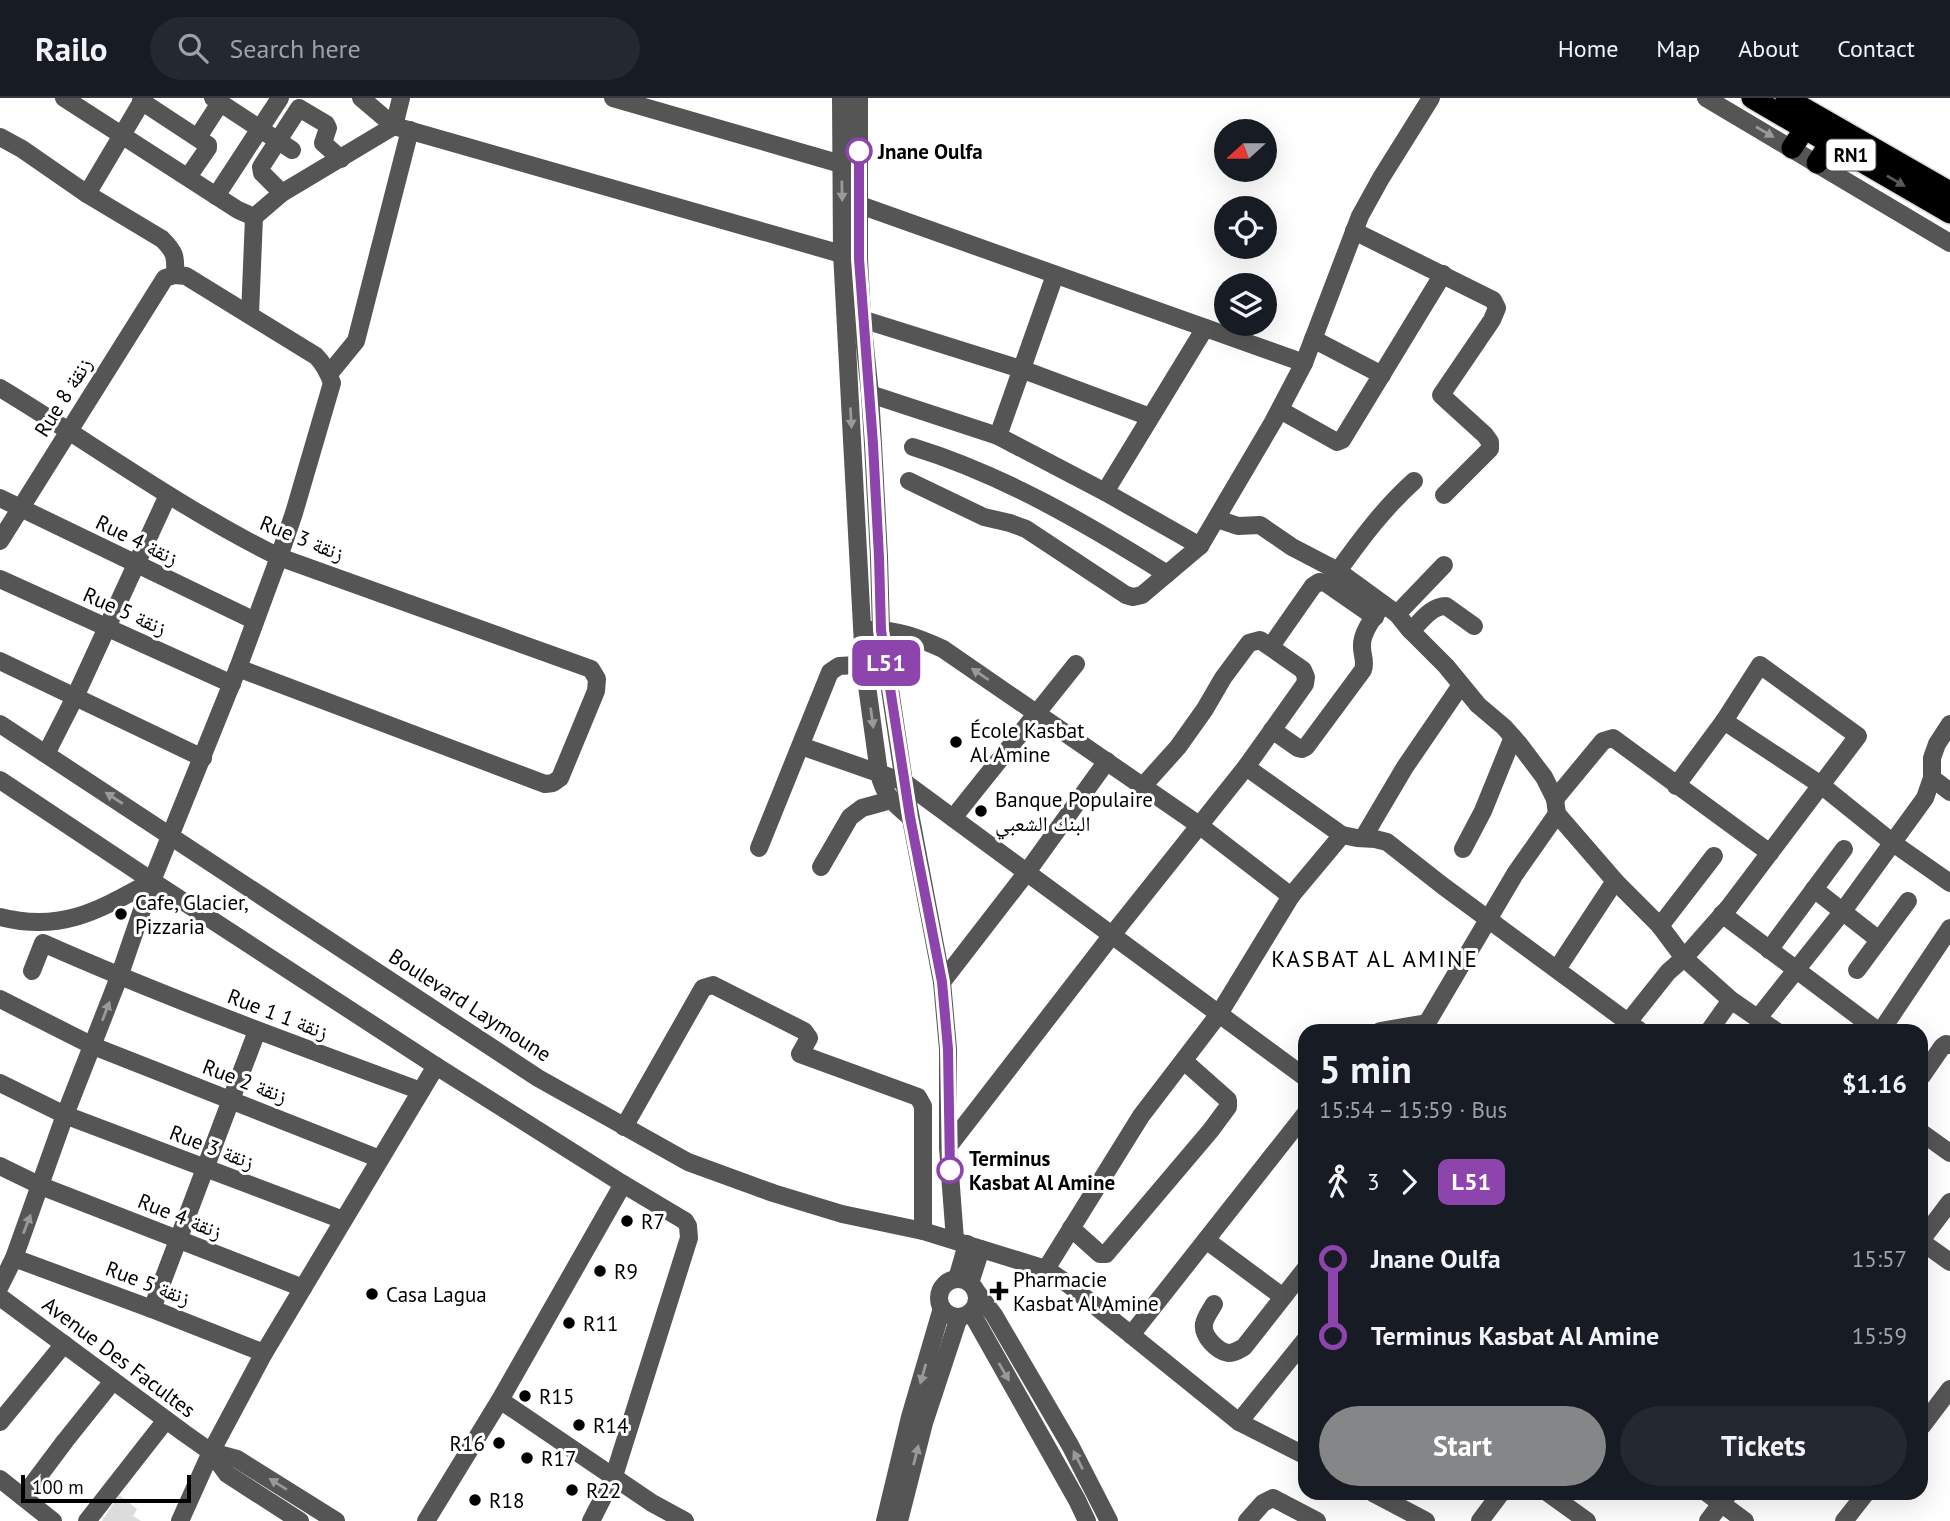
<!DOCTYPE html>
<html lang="en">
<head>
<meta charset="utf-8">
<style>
  body { margin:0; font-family:"PT Sans","Noto Naskh Arabic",sans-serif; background:#242831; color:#f1f3f6; height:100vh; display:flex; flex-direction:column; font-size:26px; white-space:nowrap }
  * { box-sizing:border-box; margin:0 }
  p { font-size:23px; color:#9ea1a6 }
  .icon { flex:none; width:38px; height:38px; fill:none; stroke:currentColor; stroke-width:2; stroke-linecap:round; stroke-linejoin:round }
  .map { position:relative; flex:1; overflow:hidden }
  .panel { position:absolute; left:1298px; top:926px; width:630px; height:476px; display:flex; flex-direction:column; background:#171b24; border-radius:21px; box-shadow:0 7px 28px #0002 }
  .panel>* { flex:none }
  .badge { padding:0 14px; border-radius:10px; font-size:24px; line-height:46px }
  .needle { width:46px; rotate:249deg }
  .fabs { position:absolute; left:1214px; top:21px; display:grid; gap:14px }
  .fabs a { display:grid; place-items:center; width:63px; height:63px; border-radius:50%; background:#171b24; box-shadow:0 7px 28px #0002; font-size:35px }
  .scale { position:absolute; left:21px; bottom:18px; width:170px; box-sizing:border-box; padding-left:7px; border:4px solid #000; border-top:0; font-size:19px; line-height:24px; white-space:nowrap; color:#000; -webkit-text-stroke:5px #fff; paint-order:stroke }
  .map>.badge { position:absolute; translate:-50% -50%; box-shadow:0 0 0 4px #fff }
  .legs { display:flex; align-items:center; gap:10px; height:77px; padding:0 21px; font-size:23px }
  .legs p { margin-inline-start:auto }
  .head { display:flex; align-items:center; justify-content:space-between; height:119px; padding:0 21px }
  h1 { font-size:38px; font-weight:600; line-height:52px }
  .cta { display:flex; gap:14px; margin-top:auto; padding:14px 21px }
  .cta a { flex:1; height:80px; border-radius:42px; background:#858687; color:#fff; font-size:28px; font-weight:600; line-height:80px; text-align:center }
  .cta a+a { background:#242831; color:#f1f3f6 }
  ul { padding:0 21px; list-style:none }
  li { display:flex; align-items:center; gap:24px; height:77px; font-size:26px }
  li i { display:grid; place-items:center; width:10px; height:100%; margin:0 9px; background:currentColor }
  li i::after { content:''; width:18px; height:18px; margin:-9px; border:5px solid; border-radius:50%; background:#171b24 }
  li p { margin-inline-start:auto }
  li:first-child i { background:linear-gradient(#0000 50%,currentColor 0) }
  li:last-child i { background:linear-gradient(currentColor 50%,#0000 0) }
  header { display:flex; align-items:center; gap:42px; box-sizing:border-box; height:98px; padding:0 35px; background:#171b24; border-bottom:2px solid #363941 }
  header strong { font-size:33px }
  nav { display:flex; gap:38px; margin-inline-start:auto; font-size:24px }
  .search { width:490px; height:63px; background:#242831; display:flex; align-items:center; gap:18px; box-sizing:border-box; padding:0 24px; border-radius:38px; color:#9ea1a6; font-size:26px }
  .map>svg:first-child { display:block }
  .green { fill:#dcdcdc }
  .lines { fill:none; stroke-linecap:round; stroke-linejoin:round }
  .highway-casing { stroke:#dbdbdb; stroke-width:24 }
  .minor { stroke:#555; stroke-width:18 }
  .highway { stroke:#000; stroke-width:21 }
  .oneway { fill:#999 }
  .oneway2 { fill:#595959 }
  .line-1-casing { stroke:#fff; stroke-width:16 }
  .line-1 { stroke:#8e44ad; stroke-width:10 }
  .stop-1-dot { fill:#fff; stroke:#8e44ad; stroke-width:3.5 }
  .poi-dot { fill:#000; stroke:#fff; stroke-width:2.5 }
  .labels { text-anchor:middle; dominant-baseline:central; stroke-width:6; stroke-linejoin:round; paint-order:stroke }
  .shield { fill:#fff; stroke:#4c4c4c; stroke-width:2 }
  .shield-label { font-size:19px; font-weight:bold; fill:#000 }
  .stop-label { font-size:21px; font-weight:bold; fill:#000; stroke:#fff; text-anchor:start }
  .street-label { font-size:21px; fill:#000; stroke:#fff }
  .poi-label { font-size:21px; fill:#000; stroke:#fff; text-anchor:start }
  .neighbourhood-label { font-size:23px; letter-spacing:2px; fill:#000; stroke:#fff }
</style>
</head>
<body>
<header>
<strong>Railo</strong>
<div class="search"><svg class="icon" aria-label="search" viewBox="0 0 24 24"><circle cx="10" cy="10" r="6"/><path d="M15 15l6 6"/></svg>Search here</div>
<nav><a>Home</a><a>Map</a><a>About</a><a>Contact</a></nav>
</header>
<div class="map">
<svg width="1950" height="1423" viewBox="0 0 1950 1423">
  <rect width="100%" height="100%" fill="#fff"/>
  <!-- green -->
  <path class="green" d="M 119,1397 L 137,1411 L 133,1418 L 141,1423 L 102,1423 Z"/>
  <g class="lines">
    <!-- highway casing -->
    <g class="highway-casing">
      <g id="highway">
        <path d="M 1752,0 L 1950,115"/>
        <path d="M 1786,0 L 1950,94"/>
        <path d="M 1792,50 L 1805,30"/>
        <path d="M 1817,65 L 1830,45"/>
      </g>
    </g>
    <!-- minor -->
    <g class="minor">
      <path d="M 64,0 L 238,112 L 254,119 L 282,95 L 394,28 L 401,0"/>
      <path d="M 213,0 L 292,52"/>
      <path d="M 361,0 L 394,28 L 852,159"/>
      <path d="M 613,0 L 841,66"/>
      <path d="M 841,0 L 842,155 L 864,566 L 879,675 C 884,697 893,705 910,719"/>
      <path d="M 859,0 L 859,161 L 862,220 L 870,296 L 873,346 L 879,459 L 881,532 L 904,684 L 942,884 L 948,951 L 948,1049 L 955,1142"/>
      <path d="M 1706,0 L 1950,145"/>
      <path d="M 141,3 L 208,47 L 208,50 L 188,79"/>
      <path d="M 0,39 L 22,51 L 87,96 L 162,141 C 175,154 176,158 175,177"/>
      <path d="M 198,39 L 220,5"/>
      <path d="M 282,95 L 262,75 L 261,69 L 299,10 L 326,26 L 328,30 L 323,45 L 341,61"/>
      <path d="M 87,96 L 144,0"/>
      <path d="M 216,98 L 280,0"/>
      <path d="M 860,107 L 1304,265"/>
      <path d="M 1354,133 L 1493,202 L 1497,210 L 1492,222 L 1441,297 L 1485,337 L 1490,344 L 1490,351 L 1444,397"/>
      <path d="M 250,217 L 254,119"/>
      <path d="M 852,218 L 1021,271 L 1150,319"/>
      <path d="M 1313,241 L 1382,277"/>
      <path d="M 329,276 L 356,243 L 410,32"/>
      <path d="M 0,290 C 93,346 181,411 279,459 L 591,571 L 597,581 L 596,593 L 560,680 L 553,685 L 545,686 L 238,570"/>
      <path d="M 870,296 L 998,338 L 1105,394 L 1200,448"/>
      <path d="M 1280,312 L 1337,344 L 1342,342 L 1443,176"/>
      <path d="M 998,338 L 1055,177"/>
      <path d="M 913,349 C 1004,377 1087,426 1167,476"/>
      <path d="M 909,383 L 984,419 L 1010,425 L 1026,431 L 1126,497 L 1133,499 L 1142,497 L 1200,448 L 1273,324 L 1304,265 L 1360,118 L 1381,80 L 1431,0"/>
      <path d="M 1105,394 L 1205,230"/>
      <path d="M 0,400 L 255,523"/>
      <path d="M 1217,421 L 1238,428 L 1260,427 L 1292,449 L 1338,473 L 1397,516 L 1409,531 L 1446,568 L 1478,607 L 1504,629 L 1519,646 L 1544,679 L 1555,701 L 1557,716"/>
      <path d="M 0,443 L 165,180 L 175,177 L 186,178 L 316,258 C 324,266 328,274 332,285 L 294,415 L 279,459 L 238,570 L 152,783 L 119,879 L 65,1017 L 14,1160 L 0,1188"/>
      <path d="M 1338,473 C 1361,441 1384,410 1414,383"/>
      <path d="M 0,481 L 232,586"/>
      <path d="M 1397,516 L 1444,467"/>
      <path d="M 869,532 C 896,531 919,540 943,551 L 1199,727 L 1291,798"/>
      <path d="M 1411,533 C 1421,523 1431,508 1446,508 L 1474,528"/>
      <path d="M 1271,548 L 1313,488 L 1319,484 L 1326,485 L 1375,519"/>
      <path d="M 0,563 L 203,660"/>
      <path d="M 1724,623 L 1821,687 L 1893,745 L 1950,785"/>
      <path d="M 0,626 L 538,980 L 688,1064 L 773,1095 L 842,1116 L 923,1133 L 1046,1171 L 1068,1186 L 1239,1324 L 1306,1358"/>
      <path d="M 1272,632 L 1298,650 L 1302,651 L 1306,649 L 1363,572 C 1366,563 1362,558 1362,549 C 1361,534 1375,518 1383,506"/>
      <path d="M 801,648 L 904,684 L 1306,980"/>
      <path d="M 46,656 L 75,599 L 168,397"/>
      <path d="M 1246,669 L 1342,737 L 1357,740 L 1375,741 L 1387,744 L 1443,788 L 1640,933"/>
      <path d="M 1932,680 L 1950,694"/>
      <path d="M 0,682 L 152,783 L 436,968 L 623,1086 L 685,1123 L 688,1128 L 689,1140 L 614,1378 L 591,1423"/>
      <path d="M 1555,701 L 1603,643 L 1613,640 L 1770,755"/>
      <path d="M 953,720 L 1076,566"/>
      <path d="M 1363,740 L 1405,669 L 1461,587"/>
      <path d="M 759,750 L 830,574 L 839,568 L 873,566"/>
      <path d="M 1463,751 L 1483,713 L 1513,639"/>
      <path d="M 821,769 L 850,719 L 862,710 L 891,702"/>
      <path d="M 1814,791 L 1879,842"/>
      <path d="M 1722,816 L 1878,933"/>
      <path d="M 0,819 C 62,835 99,812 152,783"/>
      <path d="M 1660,828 L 1714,758"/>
      <path d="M 1769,852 L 1844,751"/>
      <path d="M 1557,871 L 1615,783"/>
      <path d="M 1857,872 L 1908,803"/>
      <path d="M 32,873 L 43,845 C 167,900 294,946 421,993"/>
      <path d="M 942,884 L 1027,774 L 1107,663"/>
      <path d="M 0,901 L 93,948 L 380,1061"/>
      <path d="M 1758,920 L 1843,813 L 1925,700 L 1932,680 L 1932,660 L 1937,646 L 1950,626"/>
      <path d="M 1380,933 L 1427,925 L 1515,776 L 1557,716 L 1615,783 L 1660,828 L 1684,860 L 1731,902 L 1776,933"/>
      <path d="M 1621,933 L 1668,874 L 1684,860 L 1729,809 L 1858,638 L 1760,567 L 1724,623 L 1676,688"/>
      <path d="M 1709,933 L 1731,902"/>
      <path d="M 1881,933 L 1950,830"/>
      <path d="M 1922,978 L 1942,949 L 1946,946 L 1950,947"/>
      <path d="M 0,985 L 65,1017 L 343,1122"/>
      <path d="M 624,1029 L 703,890 L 713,887 L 804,933 L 809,940 L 800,956 L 918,999 L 923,1008 L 923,1133"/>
      <path d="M 1922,1035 L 1950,1055"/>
      <path d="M 948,1049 L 1112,837 L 1246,669 L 1305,586 L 1306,579 L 1303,572 L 1260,542 L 1249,545 L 1223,580 L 1205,611 L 1178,649 L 1143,688"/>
      <path d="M 0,1068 L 41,1088 L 303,1190"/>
      <path d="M 1071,1130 L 1100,1156 L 1106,1156 L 1211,1032 L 1228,1009 L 1228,1002 L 1184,963"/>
      <path d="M 1922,1141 L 1950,1104"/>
      <path d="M 1206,1142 L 1283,1199"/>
      <path d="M 1922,1144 L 1950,1164"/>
      <path d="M 14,1160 L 152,1211 L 264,1255"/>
      <path d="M 1046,1171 L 1141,1018 L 1219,916 L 1291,798 L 1342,737"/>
      <path d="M 957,1181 L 967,1146"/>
      <circle cx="958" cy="1200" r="19"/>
      <path d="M 970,1185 L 981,1151"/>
      <path d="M 974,1190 L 994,1217 L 1070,1347 L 1109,1423"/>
      <path d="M 0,1199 L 184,1335 L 211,1354 L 237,1361 L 336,1423"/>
      <path d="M 1214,1206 C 1211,1212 1205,1219 1204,1226 C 1202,1238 1217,1253 1228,1255 C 1235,1255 1239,1252 1244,1249 L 1306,1170"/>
      <path d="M 152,1211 L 257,933"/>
      <path d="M 971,1214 L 1077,1402 L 1087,1423"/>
      <path d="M 1131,1237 L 1306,1015"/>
      <path d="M 500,1302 L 652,1405 L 685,1423"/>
      <path d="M 0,1324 L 64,1246"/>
      <path d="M 1239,1324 L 1306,1241"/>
      <path d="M 1922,1328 L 1950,1291"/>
      <path d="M 211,1354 L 227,1376 L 300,1423"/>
      <path d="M 0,1381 L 53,1423"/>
      <path d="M 1373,1395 L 1426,1423"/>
      <path d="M 1548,1395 L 1587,1423"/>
      <path d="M 1707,1395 L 1745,1423"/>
      <path d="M 23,1399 L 65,1343 L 113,1283"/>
      <path d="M 87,1423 L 166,1322"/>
      <path d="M 180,1423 L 211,1354 L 264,1255 L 436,968"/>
      <path d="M 426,1423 L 500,1302 L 623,1086"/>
      <path d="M 885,1423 L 910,1319 L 942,1210"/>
      <path d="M 899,1423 L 924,1325 L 959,1219"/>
      <path d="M 1247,1423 L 1263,1405 L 1273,1400 L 1317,1423"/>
      <path d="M 1480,1423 L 1501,1395"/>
      <path d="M 1708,1423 L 1729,1395"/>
      <path d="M 1844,1423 L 1866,1395"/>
    </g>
    <!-- highway -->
    <use href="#highway" class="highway"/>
  </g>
  <!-- one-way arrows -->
  <defs><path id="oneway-solid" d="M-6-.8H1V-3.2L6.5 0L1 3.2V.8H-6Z" transform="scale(1.75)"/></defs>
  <g class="oneway">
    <use href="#oneway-solid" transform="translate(1765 34) rotate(30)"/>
    <use href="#oneway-solid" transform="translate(842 93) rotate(89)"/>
    <use href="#oneway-solid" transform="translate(851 320) rotate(87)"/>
    <use href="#oneway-solid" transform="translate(980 576) rotate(-146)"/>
    <use href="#oneway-solid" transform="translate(872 620) rotate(82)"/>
    <use href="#oneway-solid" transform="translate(114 700) rotate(-147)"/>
    <use href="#oneway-solid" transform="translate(106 913) rotate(-69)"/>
    <use href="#oneway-solid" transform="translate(27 1126) rotate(-69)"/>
    <use href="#oneway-solid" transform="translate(1004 1274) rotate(60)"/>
    <use href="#oneway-solid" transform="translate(923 1276) rotate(106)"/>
    <use href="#oneway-solid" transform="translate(916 1357) rotate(-76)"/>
    <use href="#oneway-solid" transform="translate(1078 1362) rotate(-117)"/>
    <use href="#oneway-solid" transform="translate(278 1386) rotate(-148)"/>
  </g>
  <use class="oneway2" href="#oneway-solid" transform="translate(1896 83) rotate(30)"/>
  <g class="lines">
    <!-- line-1 casing -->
    <g class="line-1-casing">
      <path id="line-1" d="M 859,53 L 859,161 L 873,346 L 879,459 L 881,532 L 910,719 L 942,884 L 948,951 L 950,1072"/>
    </g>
    <!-- line-1 -->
    <use href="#line-1" class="line-1"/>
  </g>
  <!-- markers -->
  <g class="stop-1-dot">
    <circle cx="859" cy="53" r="12"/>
    <circle cx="950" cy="1072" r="12"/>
  </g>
  <g class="poi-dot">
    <circle cx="956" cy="644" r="7"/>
    <circle cx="981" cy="713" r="7"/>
    <circle cx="121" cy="816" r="7"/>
    <circle cx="627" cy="1123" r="7"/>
    <circle cx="600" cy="1173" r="7"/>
    <path d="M995.5 1182.5h7v7h7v7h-7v7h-7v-7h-7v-7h7z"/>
    <circle cx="372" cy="1196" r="7"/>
    <circle cx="569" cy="1225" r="7"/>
    <circle cx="525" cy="1298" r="7"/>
    <circle cx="579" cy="1327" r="7"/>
    <circle cx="499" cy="1345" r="7"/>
    <circle cx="527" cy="1360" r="7"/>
    <circle cx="572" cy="1392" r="7"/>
    <circle cx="475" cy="1402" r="7"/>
  </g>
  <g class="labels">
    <!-- shield labels -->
    <rect class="shield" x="1826.5" y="41.5" width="49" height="31" rx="5"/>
    <g class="shield-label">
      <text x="1851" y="57">RN1</text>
    </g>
    <!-- stop labels -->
    <g class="stop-label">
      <text x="878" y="53">Jnane Oulfa</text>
      <text x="969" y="1060">Terminus<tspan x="969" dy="24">Kasbat Al Amine</tspan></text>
    </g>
    <!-- street labels -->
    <g class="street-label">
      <text transform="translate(63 299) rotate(-58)">Rue 8 زنقة</text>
      <text transform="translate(302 440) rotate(22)">Rue 3 زنقة</text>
      <text transform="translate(137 442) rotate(26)">Rue 4 زنقة</text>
      <text transform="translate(125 513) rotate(24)">Rue 5 زنقة</text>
      <text transform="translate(470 907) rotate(33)">Boulevard Laymoune</text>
      <text transform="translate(278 916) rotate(21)">Rue 1 زنقة 1</text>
      <text transform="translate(245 983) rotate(21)">Rue 2 زنقة</text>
      <text transform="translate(212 1049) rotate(21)">Rue 3 زنقة</text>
      <text transform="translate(180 1118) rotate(22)">Rue 4 زنقة</text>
      <text transform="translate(148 1185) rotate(21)">Rue 5 زنقة</text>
      <text transform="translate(119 1259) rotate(37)">Avenue Des Facultes</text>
    </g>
    <!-- poi labels -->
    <g class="poi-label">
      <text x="970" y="632">École Kasbat<tspan x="970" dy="24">Al Amine</tspan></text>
      <text x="995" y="701">Banque Populaire<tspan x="995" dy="24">البنك الشعبي</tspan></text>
      <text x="135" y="804">Cafe, Glacier,<tspan x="135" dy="24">Pizzaria</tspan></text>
      <text x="641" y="1123">R7</text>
      <text x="614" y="1173">R9</text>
      <text x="1013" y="1181">Pharmacie<tspan x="1013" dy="24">Kasbat Al Amine</tspan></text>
      <text x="386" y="1196">Casa Lagua</text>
      <text x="583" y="1225">R11</text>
      <text x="539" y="1298">R15</text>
      <text x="593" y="1327">R14</text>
      <text x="485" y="1345" text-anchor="end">R16</text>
      <text x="541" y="1360">R17</text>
      <text x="586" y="1392">R22</text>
      <text x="489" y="1402">R18</text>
    </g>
    <!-- neighbourhood labels -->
    <g class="neighbourhood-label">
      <text x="1375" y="860">KASBAT AL AMINE</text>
    </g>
  </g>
</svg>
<div class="fabs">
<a><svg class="needle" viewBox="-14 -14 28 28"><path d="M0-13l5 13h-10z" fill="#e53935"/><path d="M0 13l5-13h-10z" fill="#9ea1a6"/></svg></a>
<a><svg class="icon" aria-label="locate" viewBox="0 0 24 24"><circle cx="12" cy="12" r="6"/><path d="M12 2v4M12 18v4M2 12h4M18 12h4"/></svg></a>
<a><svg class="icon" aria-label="layers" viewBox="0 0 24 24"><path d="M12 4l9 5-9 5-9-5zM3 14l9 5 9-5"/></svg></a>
</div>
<div class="scale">100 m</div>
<b class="badge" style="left:886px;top:565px;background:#8e44ad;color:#fff">L51</b>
<section class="panel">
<div class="head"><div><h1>5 min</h1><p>15:54 – 15:59 · Bus</p></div><b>$1.16</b></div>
<div class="legs"><svg class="icon" aria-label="walk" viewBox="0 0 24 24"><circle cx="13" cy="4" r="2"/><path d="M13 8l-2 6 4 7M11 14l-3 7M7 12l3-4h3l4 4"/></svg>3<svg class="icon" aria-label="forward" viewBox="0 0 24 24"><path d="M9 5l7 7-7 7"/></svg><b class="badge" style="background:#8e44ad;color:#fff">L51</b></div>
<ul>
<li><i style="color:#8e44ad"></i><b>Jnane Oulfa</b><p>15:57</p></li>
<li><i style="color:#8e44ad"></i><b>Terminus Kasbat Al Amine</b><p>15:59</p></li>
</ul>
<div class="cta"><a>Start</a><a>Tickets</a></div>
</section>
</div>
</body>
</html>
